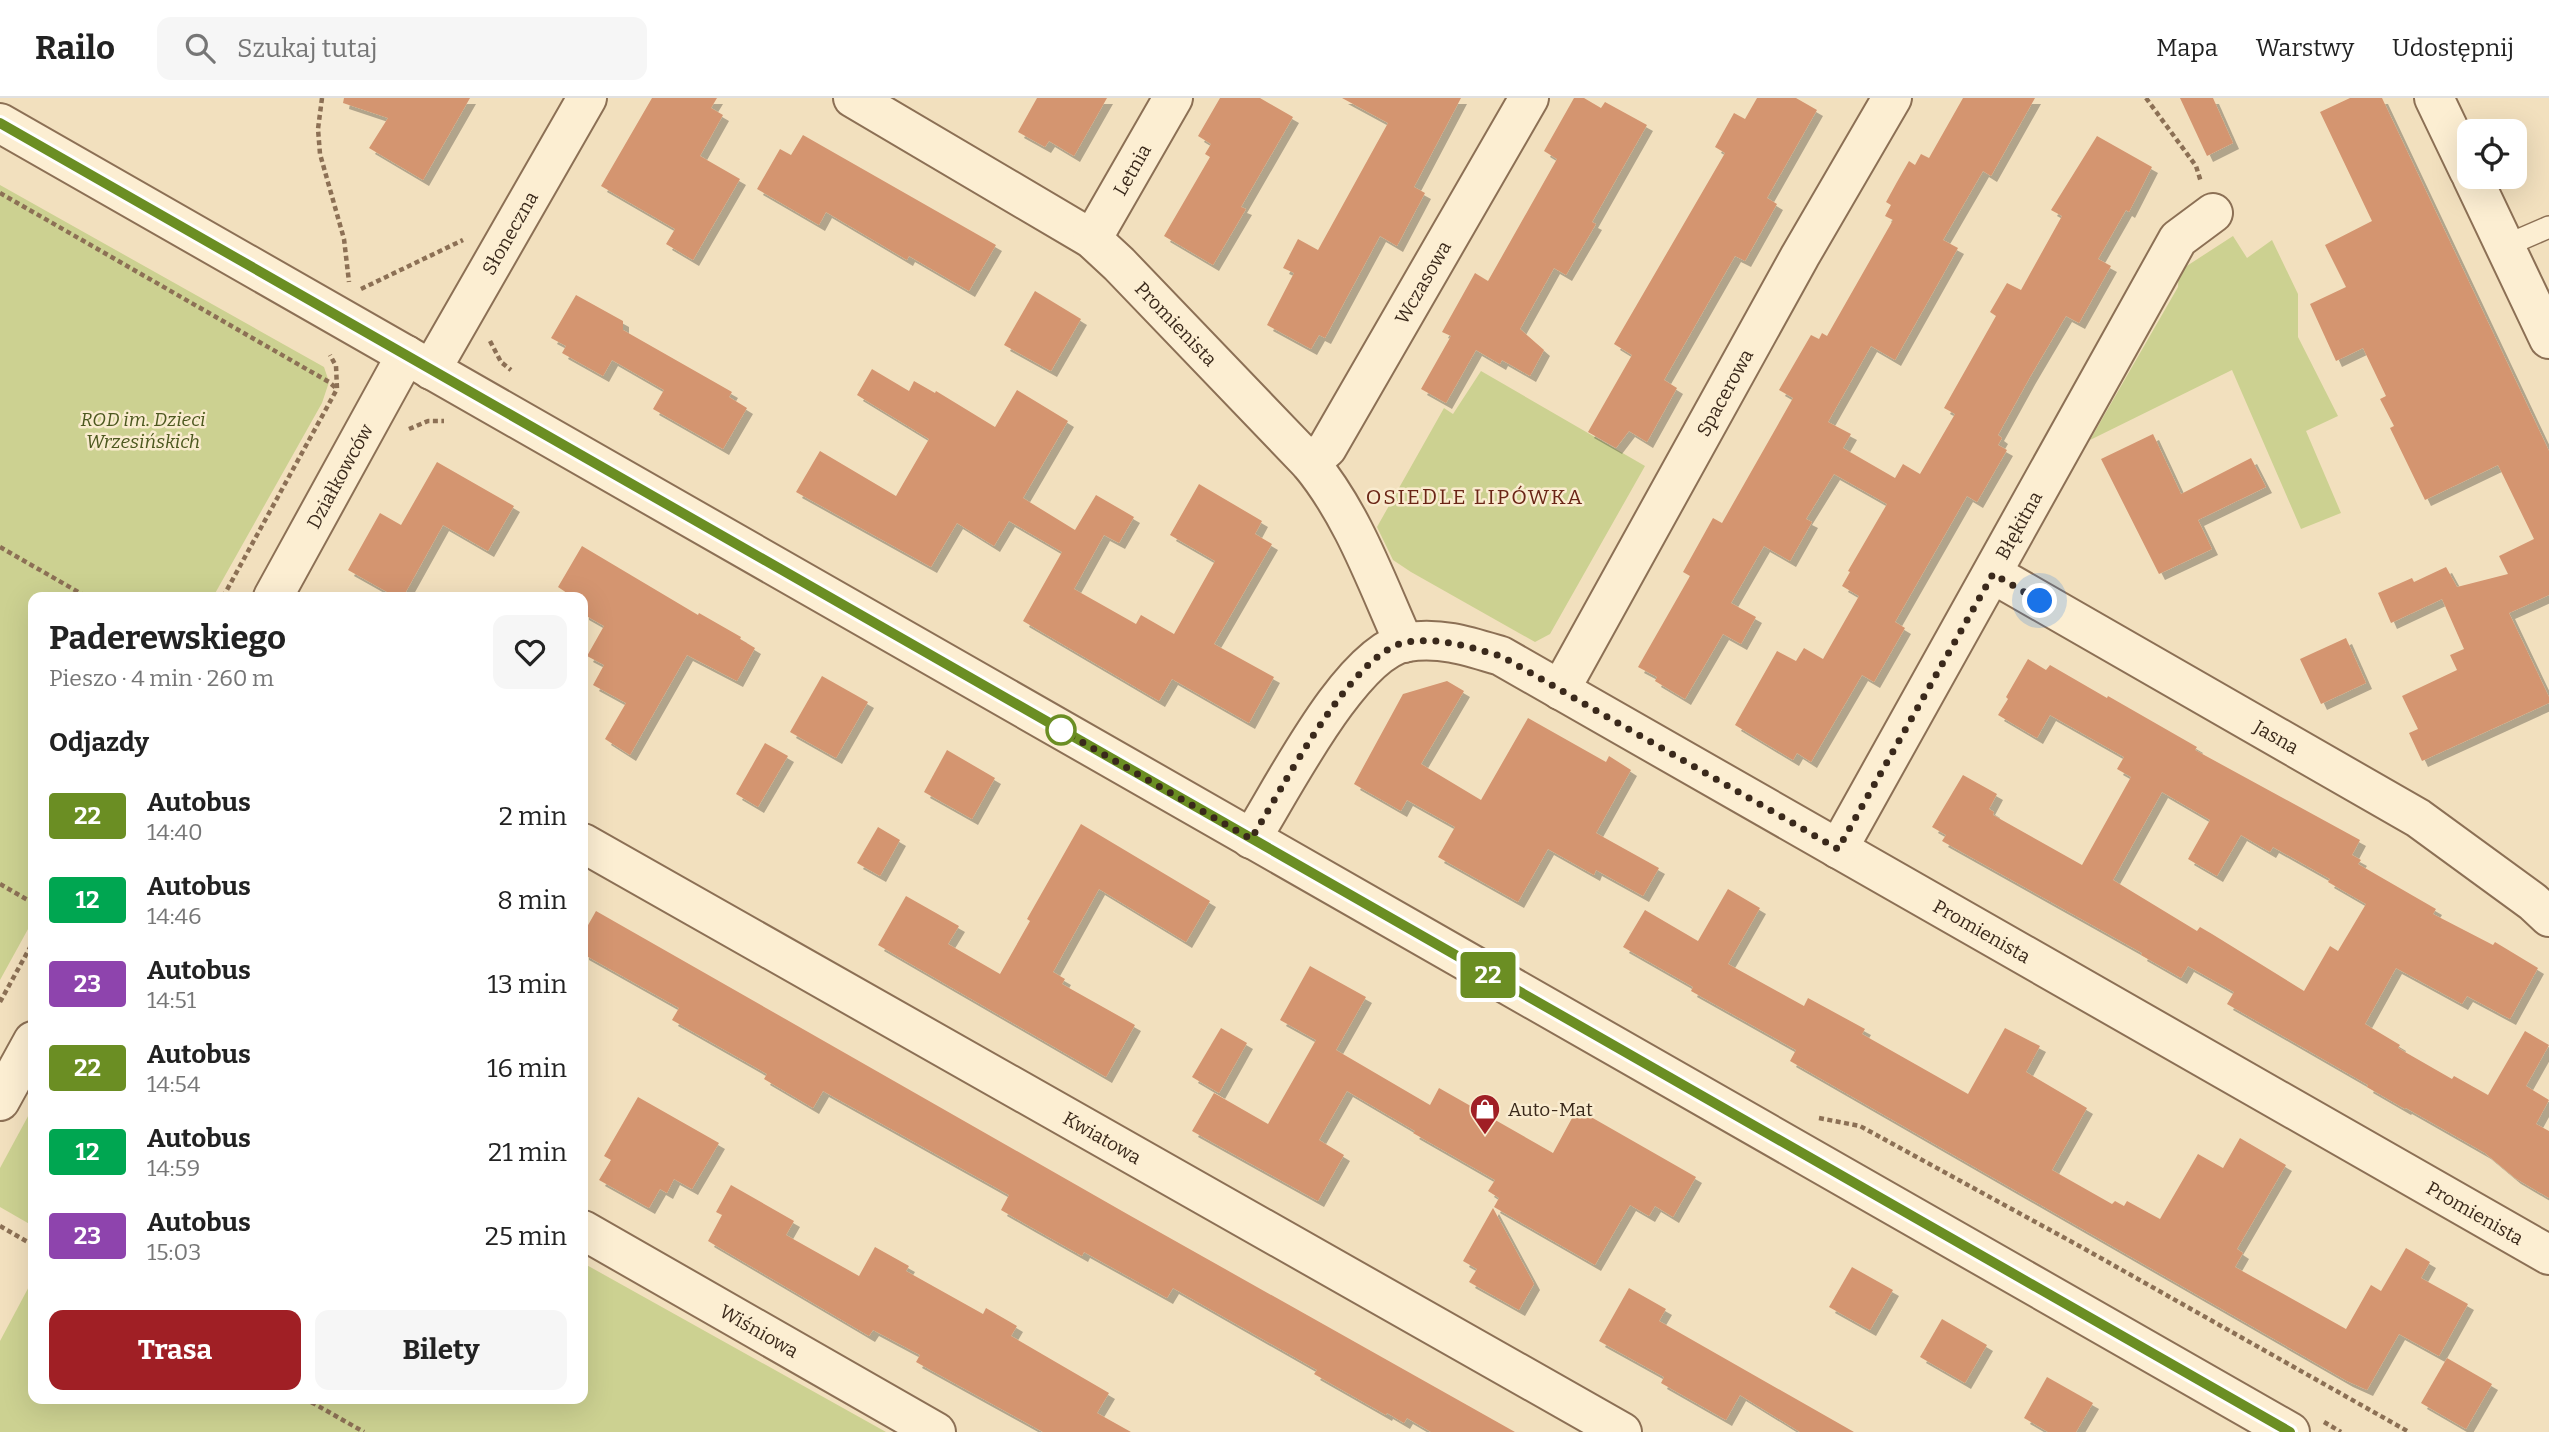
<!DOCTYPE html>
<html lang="pl">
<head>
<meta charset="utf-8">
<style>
  body { margin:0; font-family:Bitter,serif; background:#f6f6f6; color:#222; height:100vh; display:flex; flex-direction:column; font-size:26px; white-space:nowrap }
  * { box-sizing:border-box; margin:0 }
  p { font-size:23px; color:#767676 }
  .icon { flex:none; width:38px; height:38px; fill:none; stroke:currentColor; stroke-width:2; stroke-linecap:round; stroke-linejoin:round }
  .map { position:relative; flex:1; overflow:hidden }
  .panel { position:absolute; left:28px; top:494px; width:560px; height:812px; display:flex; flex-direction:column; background:#fff; border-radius:14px; box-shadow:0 7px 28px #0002 }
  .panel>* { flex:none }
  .badge { padding:0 14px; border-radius:5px; font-size:24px; line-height:46px }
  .controls { position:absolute; left:2457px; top:21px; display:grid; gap:14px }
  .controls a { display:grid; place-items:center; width:70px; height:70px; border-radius:14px; background:#fff; box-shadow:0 7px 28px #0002; font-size:35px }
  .you { position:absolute; width:35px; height:35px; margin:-18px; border:5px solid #fff; border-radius:50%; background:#1a73e8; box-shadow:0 0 0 10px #1a73e833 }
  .map>.badge { position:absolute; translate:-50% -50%; box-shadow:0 0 0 4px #fff }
  h2 { padding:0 21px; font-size:26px; line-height:63px }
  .round { display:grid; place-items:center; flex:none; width:74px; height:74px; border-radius:14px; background:#f6f6f6 }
  .summary { display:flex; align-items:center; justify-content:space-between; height:119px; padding:0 21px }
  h1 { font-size:33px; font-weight:700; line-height:52px }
  .button { display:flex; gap:14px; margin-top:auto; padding:14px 21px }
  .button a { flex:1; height:80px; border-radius:14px; background:#a01f25; color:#fff; font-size:28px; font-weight:700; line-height:80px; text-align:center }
  .button a+a { background:#f6f6f6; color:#222 }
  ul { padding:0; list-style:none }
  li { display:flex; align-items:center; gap:21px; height:84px; padding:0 21px }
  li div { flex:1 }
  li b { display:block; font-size:26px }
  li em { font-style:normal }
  li .badge { min-width:77px; font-weight:700; text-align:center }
  header { display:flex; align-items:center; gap:42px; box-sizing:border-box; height:98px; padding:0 35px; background:#fff; border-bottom:2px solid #e0e0e0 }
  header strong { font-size:33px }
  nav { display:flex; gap:38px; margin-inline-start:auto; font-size:24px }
  .search { width:490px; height:63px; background:#f6f6f6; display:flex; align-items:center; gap:18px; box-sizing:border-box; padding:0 24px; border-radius:14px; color:#767676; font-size:26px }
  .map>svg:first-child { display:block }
  .green { fill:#ccd191 }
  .building { fill:#d49570; fill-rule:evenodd; filter:url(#shadow) }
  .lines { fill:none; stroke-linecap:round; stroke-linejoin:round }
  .service-casing { stroke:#8c7055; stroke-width:24 }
  .minor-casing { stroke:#8c7055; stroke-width:42 }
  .tertiary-casing { stroke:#8c7055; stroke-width:42 }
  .path { stroke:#8c7055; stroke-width:4.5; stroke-dasharray:5 3.5; stroke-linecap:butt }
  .service { stroke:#fceed2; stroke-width:21 }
  .minor { stroke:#fceed2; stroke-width:38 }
  .tertiary { stroke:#fceed2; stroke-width:38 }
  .line-casing { stroke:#fff; stroke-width:16 }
  .line { stroke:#6b8e23; stroke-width:10 }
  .walk { stroke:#3a291b; stroke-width:7; stroke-dasharray:0 12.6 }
  .stop-dot { fill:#fff; stroke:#6b8e23; stroke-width:3.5 }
  .labels { text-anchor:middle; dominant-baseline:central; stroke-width:5; stroke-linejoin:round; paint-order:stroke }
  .street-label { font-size:19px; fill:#3a291b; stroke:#f9ebce }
  .park-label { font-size:19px; font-style:italic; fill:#4c581f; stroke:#f9ebce }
  .poi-label { font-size:19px; fill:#3a291b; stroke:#f9ebce; text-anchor:start }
  .neighbourhood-label { font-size:21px; letter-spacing:2px; fill:#6a2516; stroke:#f9ebce }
</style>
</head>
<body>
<header>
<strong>Railo</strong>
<div class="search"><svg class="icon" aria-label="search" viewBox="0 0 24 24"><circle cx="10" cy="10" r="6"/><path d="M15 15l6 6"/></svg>Szukaj tutaj</div>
<nav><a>Mapa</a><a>Warstwy</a><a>Udostępnij</a></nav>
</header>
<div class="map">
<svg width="2549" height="1334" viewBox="0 0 2549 1334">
  <defs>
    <filter id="shadow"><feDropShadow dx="6" dy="6" stdDeviation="0" flood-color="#0004"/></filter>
  </defs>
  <rect width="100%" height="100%" fill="#f2e0be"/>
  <!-- green -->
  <g class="green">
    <path d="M 0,87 L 324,269 L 329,284 L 322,305 L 213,499 L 33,499 L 33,822 L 0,882 Z"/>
    <path d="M 2233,138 L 2247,160 L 2272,142 L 2298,196 L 2298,239 L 2338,318 L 2306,333 L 2341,415 L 2301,431 L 2232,272 L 2090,342 L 2178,189 L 2179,173 Z"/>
    <path d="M 1481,273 L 1645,368 L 1550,536 L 1535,544 L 1411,474 L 1393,462 L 1377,429 L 1444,310 L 1453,316 Z"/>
    <path d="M 33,1009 L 33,1128 L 0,1109 L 0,1070 Z"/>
    <path d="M 583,1165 L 886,1334 L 0,1334 L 0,1243 L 33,1181 L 33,1300 L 583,1300 Z"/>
  </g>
  <!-- building -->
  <g class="building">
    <path d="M 344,0 L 470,0 L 423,82 L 369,50 L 388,20 L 343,5 Z"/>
    <path d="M 652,0 L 717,0 L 711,10 L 723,17 L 700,58 L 740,81 L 693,162 L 666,146 L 675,131 L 601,88 Z"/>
    <path d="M 1037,0 L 1107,0 L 1074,58 L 1049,43 L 1045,49 L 1018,34 Z"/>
    <path d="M 1220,0 L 1260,0 L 1293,19 L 1241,109 L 1246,111 L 1213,167 L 1164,138 L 1210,59 L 1205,56 L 1211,46 L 1198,38 Z"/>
    <path d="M 1342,0 L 1461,0 L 1414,89 L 1425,95 L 1397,148 L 1380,138 L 1325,240 L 1319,237 L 1311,251 L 1267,227 L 1294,175 L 1283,170 L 1298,141 L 1318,152 L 1388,25 Z"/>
    <path d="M 1574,0 L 1584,0 L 1601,10 L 1605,4 L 1647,27 L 1592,124 L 1596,126 L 1566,177 L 1554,170 L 1520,231 L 1544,252 L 1530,278 L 1502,262 L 1500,266 L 1476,252 L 1446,305 L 1421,291 L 1451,238 L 1442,234 L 1475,175 L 1488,183 L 1557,61 L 1544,53 Z"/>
    <path d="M 1757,0 L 1796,0 L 1817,12 L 1767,100 L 1777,106 L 1745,163 L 1735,158 L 1664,282 L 1677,290 L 1647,344 L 1629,333 L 1616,350 L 1588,334 L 1632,257 L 1614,246 L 1725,55 L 1715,49 L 1734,15 L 1745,21 Z"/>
    <path d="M 1963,0 L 2035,0 L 1991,78 L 1983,73 L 1943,142 L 1958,150 L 1895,262 L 1871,248 L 1828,324 L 1851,336 L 1843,350 L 1895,380 L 1903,366 L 1920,376 L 1955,316 L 1944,310 L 1996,218 L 1990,214 L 2007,185 L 2021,192 L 2062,118 L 2051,112 L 2097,38 L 2152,69 L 2129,114 L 2126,112 L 2098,161 L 2111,168 L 2079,225 L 2066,218 L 2030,279 L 1998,337 L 2002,340 L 1998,347 L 2007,352 L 1977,404 L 1967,398 L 1895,524 L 1905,530 L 1874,584 L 1862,577 L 1811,664 L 1797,655 L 1793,662 L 1735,627 L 1777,553 L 1796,563 L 1804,550 L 1823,561 L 1859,498 L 1842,488 L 1850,474 L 1848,473 L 1887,406 L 1834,376 L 1806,421 L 1812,424 L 1790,463 L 1764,448 L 1731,505 L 1756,519 L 1741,546 L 1723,536 L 1685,601 L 1655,583 L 1657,579 L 1638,569 L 1690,478 L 1683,474 L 1713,420 L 1722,425 L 1793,300 L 1779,292 L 1811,237 L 1819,241 L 1822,235 L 1827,238 L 1893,122 L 1885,118 L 1891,107 L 1886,104 L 1897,84 L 1909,63 L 1915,67 L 1921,56 L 1929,60 Z"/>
    <path d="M 2180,0 L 2213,0 L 2233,45 L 2207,58 Z"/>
    <path d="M 2350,0 L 2382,0 L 2549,353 L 2549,497 L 2509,515 L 2549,599 L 2549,605 L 2422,663 L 2409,635 L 2418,631 L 2402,598 L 2457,572 L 2450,557 L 2464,551 L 2442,501 L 2391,525 L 2378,495 L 2412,480 L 2414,484 L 2446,469 L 2457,489 L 2508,476 L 2499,458 L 2534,441 L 2498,367 L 2425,402 L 2390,330 L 2394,328 L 2380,301 L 2386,298 L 2363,250 L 2336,263 L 2310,206 L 2346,189 L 2325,147 L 2372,123 L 2320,14 Z"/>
    <path d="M 803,37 L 996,147 L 969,193 L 909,158 L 907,162 L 826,114 L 819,127 L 757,91 L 780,51 L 791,57 Z"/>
    <path d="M 1035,193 L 1081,221 L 1051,273 L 1004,247 Z"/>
    <path d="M 576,197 L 623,223 L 623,232 L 732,294 L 729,299 L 747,310 L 723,351 L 653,311 L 664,292 L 612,262 L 603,278 L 562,255 L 566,248 L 551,240 Z"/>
    <path d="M 872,271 L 909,293 L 914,283 L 935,295 L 936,293 L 995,329 L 1017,292 L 1068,323 L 1023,400 L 1075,432 L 1096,397 L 1134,419 L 1119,445 L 1104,437 L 1074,491 L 1136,526 L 1141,517 L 1174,536 L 1215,463 L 1170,437 L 1199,386 L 1262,423 L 1255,436 L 1272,446 L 1214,546 L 1274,579 L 1249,625 L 1172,581 L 1159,603 L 1023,523 L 1062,454 L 1009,423 L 994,448 L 957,425 L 931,469 L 796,394 L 820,353 L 896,398 L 929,341 L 857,297 Z"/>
    <path d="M 2153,336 L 2181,396 L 2251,360 L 2266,389 L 2198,422 L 2212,451 L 2159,476 L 2101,361 Z"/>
    <path d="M 437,364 L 514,408 L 488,453 L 443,427 L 403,499 L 396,499 L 348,472 L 380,415 L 401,427 Z"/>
    <path d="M 582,448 L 698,517 L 699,515 L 741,539 L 740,541 L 755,550 L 737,583 L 687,557 L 630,657 L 605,641 L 626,605 L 593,587 L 604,567 L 587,558 L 604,528 L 583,516 L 583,499 L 573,499 L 558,489 Z"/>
    <path d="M 2346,540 L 2366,585 L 2321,606 L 2300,561 Z"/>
    <path d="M 2028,561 L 2046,572 L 2050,567 L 2107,600 L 2108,598 L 2197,649 L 2195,652 L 2360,742 L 2352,757 L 2361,762 L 2358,766 L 2436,811 L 2433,816 L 2493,847 L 2495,844 L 2538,870 L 2510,921 L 2467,898 L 2462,906 L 2396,870 L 2365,926 L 2400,947 L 2398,950 L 2452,981 L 2454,978 L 2488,997 L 2525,933 L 2549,947 L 2526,988 L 2549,1002 L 2536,1026 L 2549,1033 L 2549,1100 L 2515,1080 L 2485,1055 L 2406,1010 L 2405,1011 L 2367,989 L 2368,987 L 2227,906 L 2234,894 L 2188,868 L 2181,880 L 2141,857 L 2142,855 L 1942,743 L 1946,737 L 1932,729 L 1963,677 L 1997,696 L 1989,711 L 1994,714 L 1993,717 L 2082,767 L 2131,679 L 2117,671 L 2124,659 L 2050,617 L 2037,640 L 1998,617 L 2008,601 L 2006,599 ZM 2162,694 L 2210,722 L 2188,761 L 2217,778 L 2241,737 L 2270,754 L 2273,749 L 2330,781 L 2328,784 L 2366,806 L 2338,853 L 2330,848 L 2304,893 L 2212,836 L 2200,829 L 2197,833 L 2113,782 Z"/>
    <path d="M 822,578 L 868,604 L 836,660 L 790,634 Z"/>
    <path d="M 1447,583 L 1464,593 L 1421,666 L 1481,702 L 1528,620 L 1606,664 L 1609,658 L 1631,672 L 1596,735 L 1659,770 L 1643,798 L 1596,772 L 1594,777 L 1548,751 L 1518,804 L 1438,759 L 1455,729 L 1407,702 L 1401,713 L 1354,686 L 1403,596 Z"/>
    <path d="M 765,645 L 788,658 L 758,709 L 736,696 Z"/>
    <path d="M 947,652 L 995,680 L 972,721 L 924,694 Z"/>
    <path d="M 1081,726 L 1210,803 L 1186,844 L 1099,791 L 1053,874 L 1065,881 L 1062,886 L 1135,927 L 1106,979 L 878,847 L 906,798 L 959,828 L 948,846 L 1000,876 L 1030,823 L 1027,821 Z"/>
    <path d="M 878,729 L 900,742 L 880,778 L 857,765 Z"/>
    <path d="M 1728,791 L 1760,810 L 1728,866 L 1804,908 L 1808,900 L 1865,931 L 1862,936 L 1968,996 L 2005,930 L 2040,948 L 2026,974 L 2087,1010 L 2052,1072 L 2112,1106 L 2115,1103 L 2124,1108 L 2127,1103 L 2160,1121 L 2198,1056 L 2223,1070 L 2240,1040 L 2286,1067 L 2237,1151 L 2243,1155 L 2235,1169 L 2346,1231 L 2371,1187 L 2381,1193 L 2406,1150 L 2430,1164 L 2421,1180 L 2468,1206 L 2439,1258 L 2399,1236 L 2367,1292 L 2347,1283 L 1790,963 L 1796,952 L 1691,893 L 1693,889 L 1623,849 L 1645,812 L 1698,843 Z"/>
    <path d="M 596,813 L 1129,1117 L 1515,1334 L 1431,1334 L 1407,1320 L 1404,1325 L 1387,1315 L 1386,1317 L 1314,1276 L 1317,1272 L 1173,1190 L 1167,1200 L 1084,1154 L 1082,1158 L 1029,1128 L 1001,1112 L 1009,1097 L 823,993 L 813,1010 L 764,981 L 767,976 L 672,922 L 679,910 L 583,856 L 583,836 Z"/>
    <path d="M 1310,868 L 1366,899 L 1336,952 L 1430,1007 L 1439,990 L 1553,1055 L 1577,1011 L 1696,1079 L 1673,1119 L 1655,1108 L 1649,1118 L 1630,1107 L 1595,1167 L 1494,1109 L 1499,1100 L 1488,1093 L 1495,1082 L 1413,1035 L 1415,1033 L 1347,993 L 1319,1042 L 1344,1057 L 1318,1103 L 1192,1033 L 1214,995 L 1268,1026 L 1316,942 L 1280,922 Z"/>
    <path d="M 1221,930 L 1247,945 L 1219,995 L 1192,979 Z"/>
    <path d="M 638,999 L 719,1045 L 692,1091 L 674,1081 L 667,1095 L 660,1091 L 649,1110 L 599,1082 L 611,1062 L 604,1058 Z"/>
    <path d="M 731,1087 L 794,1123 L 786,1137 L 859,1178 L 875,1149 L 909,1168 L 906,1173 L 983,1216 L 986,1210 L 1017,1228 L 1011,1238 L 1109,1295 L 1097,1315 L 1131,1334 L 1043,1334 L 916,1264 L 920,1257 L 873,1232 L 869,1238 L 708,1143 L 722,1117 L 716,1114 Z"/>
    <path d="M 1493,1110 L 1534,1186 L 1519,1212 L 1469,1184 L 1477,1171 L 1463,1163 Z"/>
    <path d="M 1852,1169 L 1893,1192 L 1870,1232 L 1829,1209 Z"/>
    <path d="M 1629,1190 L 1666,1211 L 1659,1223 L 1854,1334 L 1800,1334 L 1740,1297 L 1726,1322 L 1661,1285 L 1664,1279 L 1599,1243 Z"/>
    <path d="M 1942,1221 L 1987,1247 L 1965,1285 L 1920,1259 Z"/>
    <path d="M 2447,1260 L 2492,1286 L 2466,1331 L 2421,1305 Z"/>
    <path d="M 2047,1279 L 2093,1305 L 2076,1334 L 2048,1334 L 2024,1320 Z"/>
  </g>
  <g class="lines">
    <!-- service casing -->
    <g class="service-casing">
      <path id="service" d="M 2505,148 L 2549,129"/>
    </g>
    <!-- minor casing -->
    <g class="minor-casing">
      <g id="minor">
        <path id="s1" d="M 853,0 L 1092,141 L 1119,166 L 1310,365 C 1353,417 1376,483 1404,545"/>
        <path d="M 2434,0 L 2469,73"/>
        <path d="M 2472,79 L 2549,241"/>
        <path id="s2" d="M 1092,141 L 1173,0"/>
        <path id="s3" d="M 431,272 L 587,0"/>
        <path id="s4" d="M 1310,365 L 1327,350 L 1529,0"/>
        <path id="s5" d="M 1993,476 L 2418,720 L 2533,804 L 2549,819"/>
        <path id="s6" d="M 1560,592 L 1800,158 L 1892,0"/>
        <path id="s7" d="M 1251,741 C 1281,694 1351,553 1407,544 C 1442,539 1468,548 1501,558 L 2549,1157"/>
        <path id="s8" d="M 583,745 L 1622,1334"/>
        <path id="s9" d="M 1838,751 L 2178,141 L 2213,115"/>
        <path id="s10" d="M 583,1132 L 936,1334"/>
      </g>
    </g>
    <!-- tertiary casing -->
    <g class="tertiary-casing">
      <g id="tertiary">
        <path d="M 0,25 L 2290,1334"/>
        <path id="s11" d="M 273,499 L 406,257"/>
        <path d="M 0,1003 L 33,943"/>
      </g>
    </g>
    <!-- path -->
    <g class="path">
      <path d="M 322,0 L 318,31 L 320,56 L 344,141 L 349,184"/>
      <path d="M 2146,0 L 2196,68 L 2201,84"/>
      <path d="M 0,95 L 329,284 L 337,291"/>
      <path d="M 361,191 L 463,142"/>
      <path d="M 490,243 L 501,264 L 511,272"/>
      <path d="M 409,331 L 428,323 L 444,323"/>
      <path d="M 0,449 L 87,499"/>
      <path d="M 223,499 L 337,291 L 336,268 L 330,257"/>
      <path d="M 0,786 L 33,805"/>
      <path d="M 0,904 L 33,844"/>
      <path d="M 1819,1020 L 1860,1028 L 2083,1150 L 2409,1334"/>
      <path d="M 0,1128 L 33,1147"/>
      <path d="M 304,1300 L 364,1334"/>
      <path d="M 2324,1324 L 2341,1334"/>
    </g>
    <!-- service -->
    <use href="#service" class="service"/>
    <!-- minor -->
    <use href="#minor" class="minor"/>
    <!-- tertiary -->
    <use href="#tertiary" class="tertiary"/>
  </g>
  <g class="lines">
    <!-- line casing -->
    <g class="line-casing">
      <path id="line" d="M 0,25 L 2290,1334"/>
    </g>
    <!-- line -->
    <use href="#line" class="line"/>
    <!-- walk -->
    <path class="walk" d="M 1061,632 L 1251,741 C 1281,694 1351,553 1407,544 C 1440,539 1469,549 1501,558 L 1838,751 L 1993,476 L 2040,503"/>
  </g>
  <!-- icons -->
  <defs>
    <g id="shop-pin" transform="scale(1.575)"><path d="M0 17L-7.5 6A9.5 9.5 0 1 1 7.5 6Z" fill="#a01f25" stroke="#f9ebce"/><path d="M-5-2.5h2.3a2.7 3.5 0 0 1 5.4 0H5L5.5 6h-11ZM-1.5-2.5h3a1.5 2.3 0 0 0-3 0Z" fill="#fff"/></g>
  </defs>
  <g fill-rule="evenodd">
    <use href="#shop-pin" x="1485" y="1011"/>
  </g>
  <!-- markers -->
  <circle class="stop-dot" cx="1061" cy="632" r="14"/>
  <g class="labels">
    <!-- street labels -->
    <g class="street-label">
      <text stroke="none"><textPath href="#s2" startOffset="80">Letnia</textPath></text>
      <text stroke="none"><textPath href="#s3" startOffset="158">Słoneczna</textPath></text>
      <text stroke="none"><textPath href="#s4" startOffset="214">Wczasowa</textPath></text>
      <text stroke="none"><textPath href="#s1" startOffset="397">Promienista</textPath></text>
      <text stroke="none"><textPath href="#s6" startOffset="340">Spacerowa</textPath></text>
      <text stroke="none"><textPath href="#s11" startOffset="138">Działkowców</textPath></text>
      <text stroke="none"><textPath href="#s9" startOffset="371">Błękitna</textPath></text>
      <text stroke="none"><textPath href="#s5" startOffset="327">Jasna</textPath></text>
      <text stroke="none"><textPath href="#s7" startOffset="906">Promienista</textPath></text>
      <text stroke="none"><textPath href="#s8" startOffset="597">Kwiatowa</textPath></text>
      <text stroke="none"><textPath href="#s7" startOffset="1474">Promienista</textPath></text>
      <text stroke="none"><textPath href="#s10" startOffset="203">Wiśniowa</textPath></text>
    </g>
    <!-- park labels -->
    <g class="park-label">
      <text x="143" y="321">ROD im. Dzieci<tspan x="143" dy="22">Wrzesińskich</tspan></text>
    </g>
    <!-- poi labels -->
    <g class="poi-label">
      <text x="1508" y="1011">Auto-Mat</text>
    </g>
    <!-- neighbourhood labels -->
    <g class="neighbourhood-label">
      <text x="1475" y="399">OSIEDLE LIPÓWKA</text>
    </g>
  </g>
</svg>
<div class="controls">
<a><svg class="icon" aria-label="locate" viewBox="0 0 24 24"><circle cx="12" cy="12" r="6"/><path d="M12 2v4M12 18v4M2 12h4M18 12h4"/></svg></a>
</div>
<div class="you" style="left:2040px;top:503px"></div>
<b class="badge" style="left:1488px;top:877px;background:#6b8e23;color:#fff">22</b>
<section class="panel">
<div class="summary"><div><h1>Paderewskiego</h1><p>Pieszo · 4 min · 260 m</p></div><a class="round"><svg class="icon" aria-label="heart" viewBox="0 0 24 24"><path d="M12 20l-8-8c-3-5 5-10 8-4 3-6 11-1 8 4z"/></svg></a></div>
<h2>Odjazdy</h2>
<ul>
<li><span class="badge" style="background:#6b8e23;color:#fff">22</span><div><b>Autobus</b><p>14:40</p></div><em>2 min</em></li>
<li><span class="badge" style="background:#00a651;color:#fff">12</span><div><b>Autobus</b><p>14:46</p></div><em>8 min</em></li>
<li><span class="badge" style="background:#8e44ad;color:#fff">23</span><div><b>Autobus</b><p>14:51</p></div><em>13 min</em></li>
<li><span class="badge" style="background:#6b8e23;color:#fff">22</span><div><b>Autobus</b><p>14:54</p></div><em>16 min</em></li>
<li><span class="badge" style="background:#00a651;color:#fff">12</span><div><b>Autobus</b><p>14:59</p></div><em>21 min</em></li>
<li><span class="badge" style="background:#8e44ad;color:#fff">23</span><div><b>Autobus</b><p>15:03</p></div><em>25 min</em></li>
</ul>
<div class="button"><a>Trasa</a><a>Bilety</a></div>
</section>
</div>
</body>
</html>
